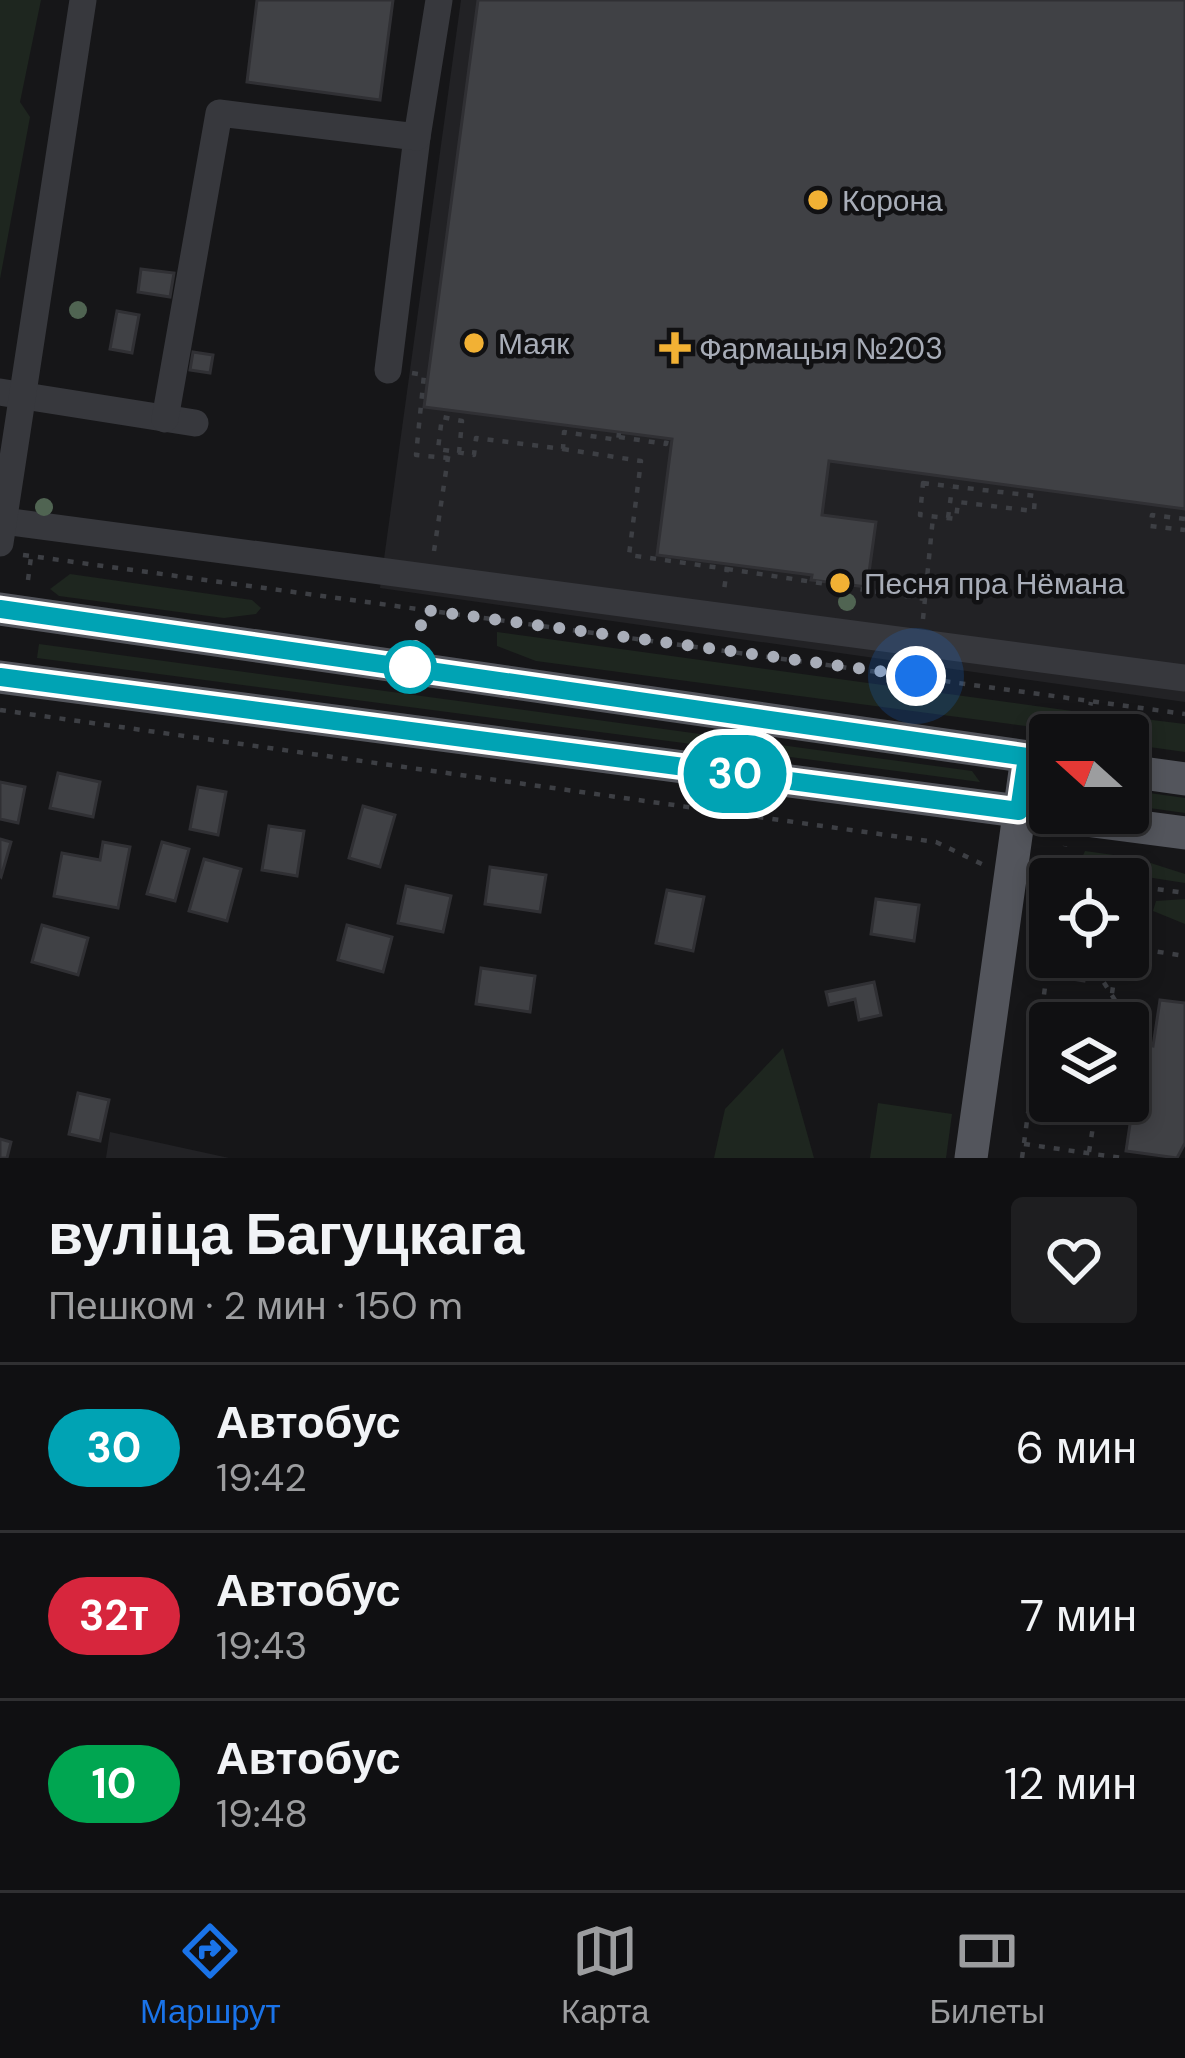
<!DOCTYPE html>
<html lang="ru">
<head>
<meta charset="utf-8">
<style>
  body { margin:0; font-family:"DM Sans",sans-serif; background:#1e1e20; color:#f1f3f6; height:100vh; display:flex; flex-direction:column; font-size:45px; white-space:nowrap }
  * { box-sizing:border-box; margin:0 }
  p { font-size:39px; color:#9c9d9f }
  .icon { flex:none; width:66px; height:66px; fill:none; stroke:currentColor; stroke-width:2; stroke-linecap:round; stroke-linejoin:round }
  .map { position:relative; height:1158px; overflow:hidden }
  .side { display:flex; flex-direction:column; background:#101012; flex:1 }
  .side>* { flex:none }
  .badge { padding:0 24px; border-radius:39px; font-size:42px; line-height:78px }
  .needle { width:78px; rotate:291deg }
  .fabs { position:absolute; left:1029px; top:714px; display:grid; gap:24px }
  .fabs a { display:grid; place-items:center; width:120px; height:120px; border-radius:12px; background:#101012; box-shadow:0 6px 18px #0003,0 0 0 3px #303032; font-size:60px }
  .you { position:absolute; width:60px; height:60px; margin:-30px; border:9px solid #fff; border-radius:50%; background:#1a73e8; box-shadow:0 0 0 18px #1a73e833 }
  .map>.badge { position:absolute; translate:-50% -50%; box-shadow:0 0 0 6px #fff }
  .round { display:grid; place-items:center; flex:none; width:126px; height:126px; border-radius:12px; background:#1e1e20 }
  .overview { display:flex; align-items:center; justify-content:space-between; height:204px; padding:0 48px }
  h1 { font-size:57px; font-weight:700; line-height:90px }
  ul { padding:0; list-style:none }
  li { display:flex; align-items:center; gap:36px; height:168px; padding:0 48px; border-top:3px solid #303032 }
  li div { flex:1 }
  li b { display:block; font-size:45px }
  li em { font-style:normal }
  li .badge { min-width:132px; font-weight:700; text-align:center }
  .tab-bar { display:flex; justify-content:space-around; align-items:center; height:168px; border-top:3px solid #303032; background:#101012; font-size:33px; color:#9c9d9f }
  .tab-bar a { display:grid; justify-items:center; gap:6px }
  .tab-bar .active { color:#1a73e8 }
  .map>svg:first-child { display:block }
  .built { fill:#222225 }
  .green { fill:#1e261f }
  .building { fill:#404145; stroke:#303034; stroke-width:3 }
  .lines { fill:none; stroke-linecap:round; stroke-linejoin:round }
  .path { stroke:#3d3f44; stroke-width:4.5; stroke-dasharray:6 9; stroke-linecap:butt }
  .minor { stroke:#37383d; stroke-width:27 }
  .major { stroke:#53555c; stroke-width:33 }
  .tree { fill:#506452 }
  .line-casing { stroke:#fff; stroke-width:27 }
  .line { stroke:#00a3b4; stroke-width:18 }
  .walk { stroke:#a8adb8; stroke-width:12; stroke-dasharray:0 21.6 }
  .poi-dot { fill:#f2b134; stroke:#111113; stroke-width:4.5 }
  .stop-dot { fill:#fff; stroke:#00a3b4; stroke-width:6 }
  .labels { text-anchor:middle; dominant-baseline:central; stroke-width:9; stroke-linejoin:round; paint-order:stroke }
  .poi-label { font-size:30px; fill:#a8adb8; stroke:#111113; text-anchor:start }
</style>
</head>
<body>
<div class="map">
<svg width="1185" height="1158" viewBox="0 0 1185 1158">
  <rect width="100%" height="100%" fill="#161618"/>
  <!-- built -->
  <g class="built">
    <path d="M 461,0 L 1185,0 L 1185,702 L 380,588 Z"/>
    <path d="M 110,1132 L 229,1158 L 106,1158 Z"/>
  </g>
  <!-- green -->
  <g class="green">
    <path d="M 0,0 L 41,0 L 20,102 L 30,117 L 0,279 Z"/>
    <path d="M 70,574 L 252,600 L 261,608 L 256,614 L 224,618 L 59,596 L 50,589 Z"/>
    <path d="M 497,632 L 1072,711 L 1072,730 L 1063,731 L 536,661 L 497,646 Z"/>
    <path d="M 39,644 L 972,771 L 980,782 L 37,658 Z"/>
    <path d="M 1103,714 L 1185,724 L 1185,752 L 1128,744 L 1128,735 L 1103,735 Z"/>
    <path d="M 1128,790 L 1185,798 L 1185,813 L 1128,805 Z"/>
    <path d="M 1085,851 L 1135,858 L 1185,874 L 1185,883 L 1095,869 L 1081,860 Z"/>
    <path d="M 1185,899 L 1185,924 L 1153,911 L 1156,901 Z"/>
    <path d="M 783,1048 L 814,1158 L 714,1158 L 725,1109 Z"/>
    <path d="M 878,1103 L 952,1114 L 946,1158 L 870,1158 Z"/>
  </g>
  <!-- building -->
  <g class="building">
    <path d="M 257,0 L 393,0 L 380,100 L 247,82 Z"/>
    <path d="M 478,0 L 1185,0 L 1185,509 L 829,461 L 822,515 L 876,522 L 867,587 L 811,580 L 812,575 L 657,555 L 672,439 L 424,407 Z"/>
    <path d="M 141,269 L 174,273 L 170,297 L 138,292 Z"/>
    <path d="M 117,311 L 139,315 L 132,353 L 110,349 Z"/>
    <path d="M 193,352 L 213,355 L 210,373 L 190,370 Z"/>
    <path d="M 58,773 L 100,782 L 93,817 L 50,808 Z"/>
    <path d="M 0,782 L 25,787 L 18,823 L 0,819 Z"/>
    <path d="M 198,787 L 226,792 L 218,835 L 190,829 Z"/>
    <path d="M 363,806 L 395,815 L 380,867 L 349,858 Z"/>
    <path d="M 269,826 L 304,831 L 297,876 L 262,870 Z"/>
    <path d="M 0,839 L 11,842 L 1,877 L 0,876 Z"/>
    <path d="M 103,842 L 130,847 L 118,908 L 54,896 L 62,853 L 100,860 Z"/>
    <path d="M 162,842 L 189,849 L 175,901 L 147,894 Z"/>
    <path d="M 204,859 L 241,869 L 227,921 L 189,911 Z"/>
    <path d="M 490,867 L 546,875 L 540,912 L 485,904 Z"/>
    <path d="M 406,886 L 451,896 L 443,932 L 398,923 Z"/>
    <path d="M 667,890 L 704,897 L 693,951 L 656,943 Z"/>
    <path d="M 876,899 L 919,905 L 914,941 L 871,934 Z"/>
    <path d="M 42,925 L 88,938 L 78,975 L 32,962 Z"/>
    <path d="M 347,925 L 392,937 L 383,972 L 338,960 Z"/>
    <path d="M 481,968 L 535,976 L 530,1012 L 476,1004 Z"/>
    <path d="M 1073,968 L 1086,970 L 1084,981 L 1072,979 Z"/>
    <path d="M 874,982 L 881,1015 L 859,1020 L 855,999 L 829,1005 L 826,992 Z"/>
    <path d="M 1160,1000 L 1185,1003 L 1185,1143 L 1177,1158 L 1126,1151 L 1142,1044 L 1153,1046 Z"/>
    <path d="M 78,1093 L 109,1100 L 100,1141 L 69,1134 Z"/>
    <path d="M 0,1139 L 11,1142 L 7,1158 L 0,1158 Z"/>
  </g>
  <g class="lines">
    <!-- path -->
    <g class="path">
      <path d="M 412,373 L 424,375 L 416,455 L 448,458"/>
      <path d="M 619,437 L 666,444 L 667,439"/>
      <path d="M 563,449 L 641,461 L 629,555 L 727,569 L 724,590"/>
      <path d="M 459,453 L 462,421 L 442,417 L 438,449 L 474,455 L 476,438 L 563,449 L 564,432 L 618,440 L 619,433"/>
      <path d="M 923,483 L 1035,496 L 1034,511 L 958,502 L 956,519 L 920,515 Z"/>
      <path d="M 948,518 L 952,488"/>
      <path d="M 1185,519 L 1152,515 L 1150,526 L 1185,530"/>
      <path d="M 434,551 L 449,451"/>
      <path d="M 23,555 L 1185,714"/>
      <path d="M 727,569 L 925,599"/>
      <path d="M 28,580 L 31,557"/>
      <path d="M 923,619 L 933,517"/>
      <path d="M 0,710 L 936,842 L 986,866"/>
      <path d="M 1085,735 L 1091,702"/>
      <path d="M 1037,873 L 1079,879"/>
      <path d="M 1060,876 L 1065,846"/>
      <path d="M 1128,885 L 1185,893"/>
      <path d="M 1128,947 L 1185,956"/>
      <path d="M 1088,957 L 1123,1013"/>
      <path d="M 1108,1023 L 1117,957"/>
      <path d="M 1024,1144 L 1122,1158"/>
      <path d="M 1089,1152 L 1097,1101"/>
      <path d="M 1022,1158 L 1050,950"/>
    </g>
    <!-- minor -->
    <g class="minor">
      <path d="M 388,370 L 417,137"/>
      <path d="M 0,392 L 195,423"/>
      <path d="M 165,419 L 219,113 L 417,137 L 439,0"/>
      <path d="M 4,521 L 1185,678"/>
      <path d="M 0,543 L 83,0"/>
    </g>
    <!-- major -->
    <g class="major">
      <path d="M 0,609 L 1050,760"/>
      <path d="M 0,677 L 1185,833"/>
      <path d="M 1128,771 L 1185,779"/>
      <path d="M 971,1158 L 1027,757"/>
    </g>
  </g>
  <!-- trees -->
  <g class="tree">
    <circle cx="78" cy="310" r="9"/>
    <circle cx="44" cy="507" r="9"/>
    <circle cx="847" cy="602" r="9"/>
  </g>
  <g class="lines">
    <!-- line casing -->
    <g class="line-casing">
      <path id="line" d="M 0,609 L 1027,757 L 1019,811 L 0,677"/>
    </g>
    <!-- line -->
    <use href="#line" class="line"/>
    <!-- walk -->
    <path class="walk" d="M 410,667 L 425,610 L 916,676"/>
  </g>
  <!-- markers -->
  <g class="poi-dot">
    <circle cx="818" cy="200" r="12"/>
    <circle cx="474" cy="343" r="12"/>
    <path d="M669 330h12v12h12v12h-12v12h-12v-12h-12v-12h12z"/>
    <circle cx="840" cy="583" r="12"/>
  </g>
  <circle class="stop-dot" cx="410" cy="667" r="24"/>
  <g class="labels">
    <!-- poi labels -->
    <g class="poi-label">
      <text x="842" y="200">Корона</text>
      <text x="498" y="343">Маяк</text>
      <text x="699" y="348">Фармацыя №203</text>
      <text x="864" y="583">Песня пра Нёмана</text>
    </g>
  </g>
</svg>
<div class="fabs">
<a><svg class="needle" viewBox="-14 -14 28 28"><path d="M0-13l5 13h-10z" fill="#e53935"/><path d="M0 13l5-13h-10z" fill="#9c9d9f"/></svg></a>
<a><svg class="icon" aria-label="locate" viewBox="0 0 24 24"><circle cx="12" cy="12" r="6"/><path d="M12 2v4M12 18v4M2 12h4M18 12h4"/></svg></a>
<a><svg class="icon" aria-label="layers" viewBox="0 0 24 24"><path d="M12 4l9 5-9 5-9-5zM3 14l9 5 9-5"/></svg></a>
</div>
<div class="you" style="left:916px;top:676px"></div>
<b class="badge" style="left:735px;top:774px;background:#00a3b4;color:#fff">30</b>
</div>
<section class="side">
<div class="overview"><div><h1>вуліца Багуцкага</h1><p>Пешком · 2 мин · 150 m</p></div><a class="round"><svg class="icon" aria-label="heart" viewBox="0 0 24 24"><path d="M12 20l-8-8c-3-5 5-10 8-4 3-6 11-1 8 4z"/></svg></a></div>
<ul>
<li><span class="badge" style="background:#00a3b4;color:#fff">30</span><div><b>Автобус</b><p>19:42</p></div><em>6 мин</em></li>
<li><span class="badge" style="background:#d7263d;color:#fff">32т</span><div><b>Автобус</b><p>19:43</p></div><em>7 мин</em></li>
<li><span class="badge" style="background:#00a651;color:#fff">10</span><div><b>Автобус</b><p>19:48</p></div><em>12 мин</em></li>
</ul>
</section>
<nav class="tab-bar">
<a class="active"><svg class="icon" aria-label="directions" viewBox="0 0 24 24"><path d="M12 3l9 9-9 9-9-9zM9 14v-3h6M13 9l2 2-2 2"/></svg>Маршрут</a>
<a><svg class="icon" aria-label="map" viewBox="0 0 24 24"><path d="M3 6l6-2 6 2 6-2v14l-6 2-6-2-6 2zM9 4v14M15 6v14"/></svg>Карта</a>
<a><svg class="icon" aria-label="tickets" viewBox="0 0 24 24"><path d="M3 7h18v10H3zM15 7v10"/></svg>Билеты</a>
</nav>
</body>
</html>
